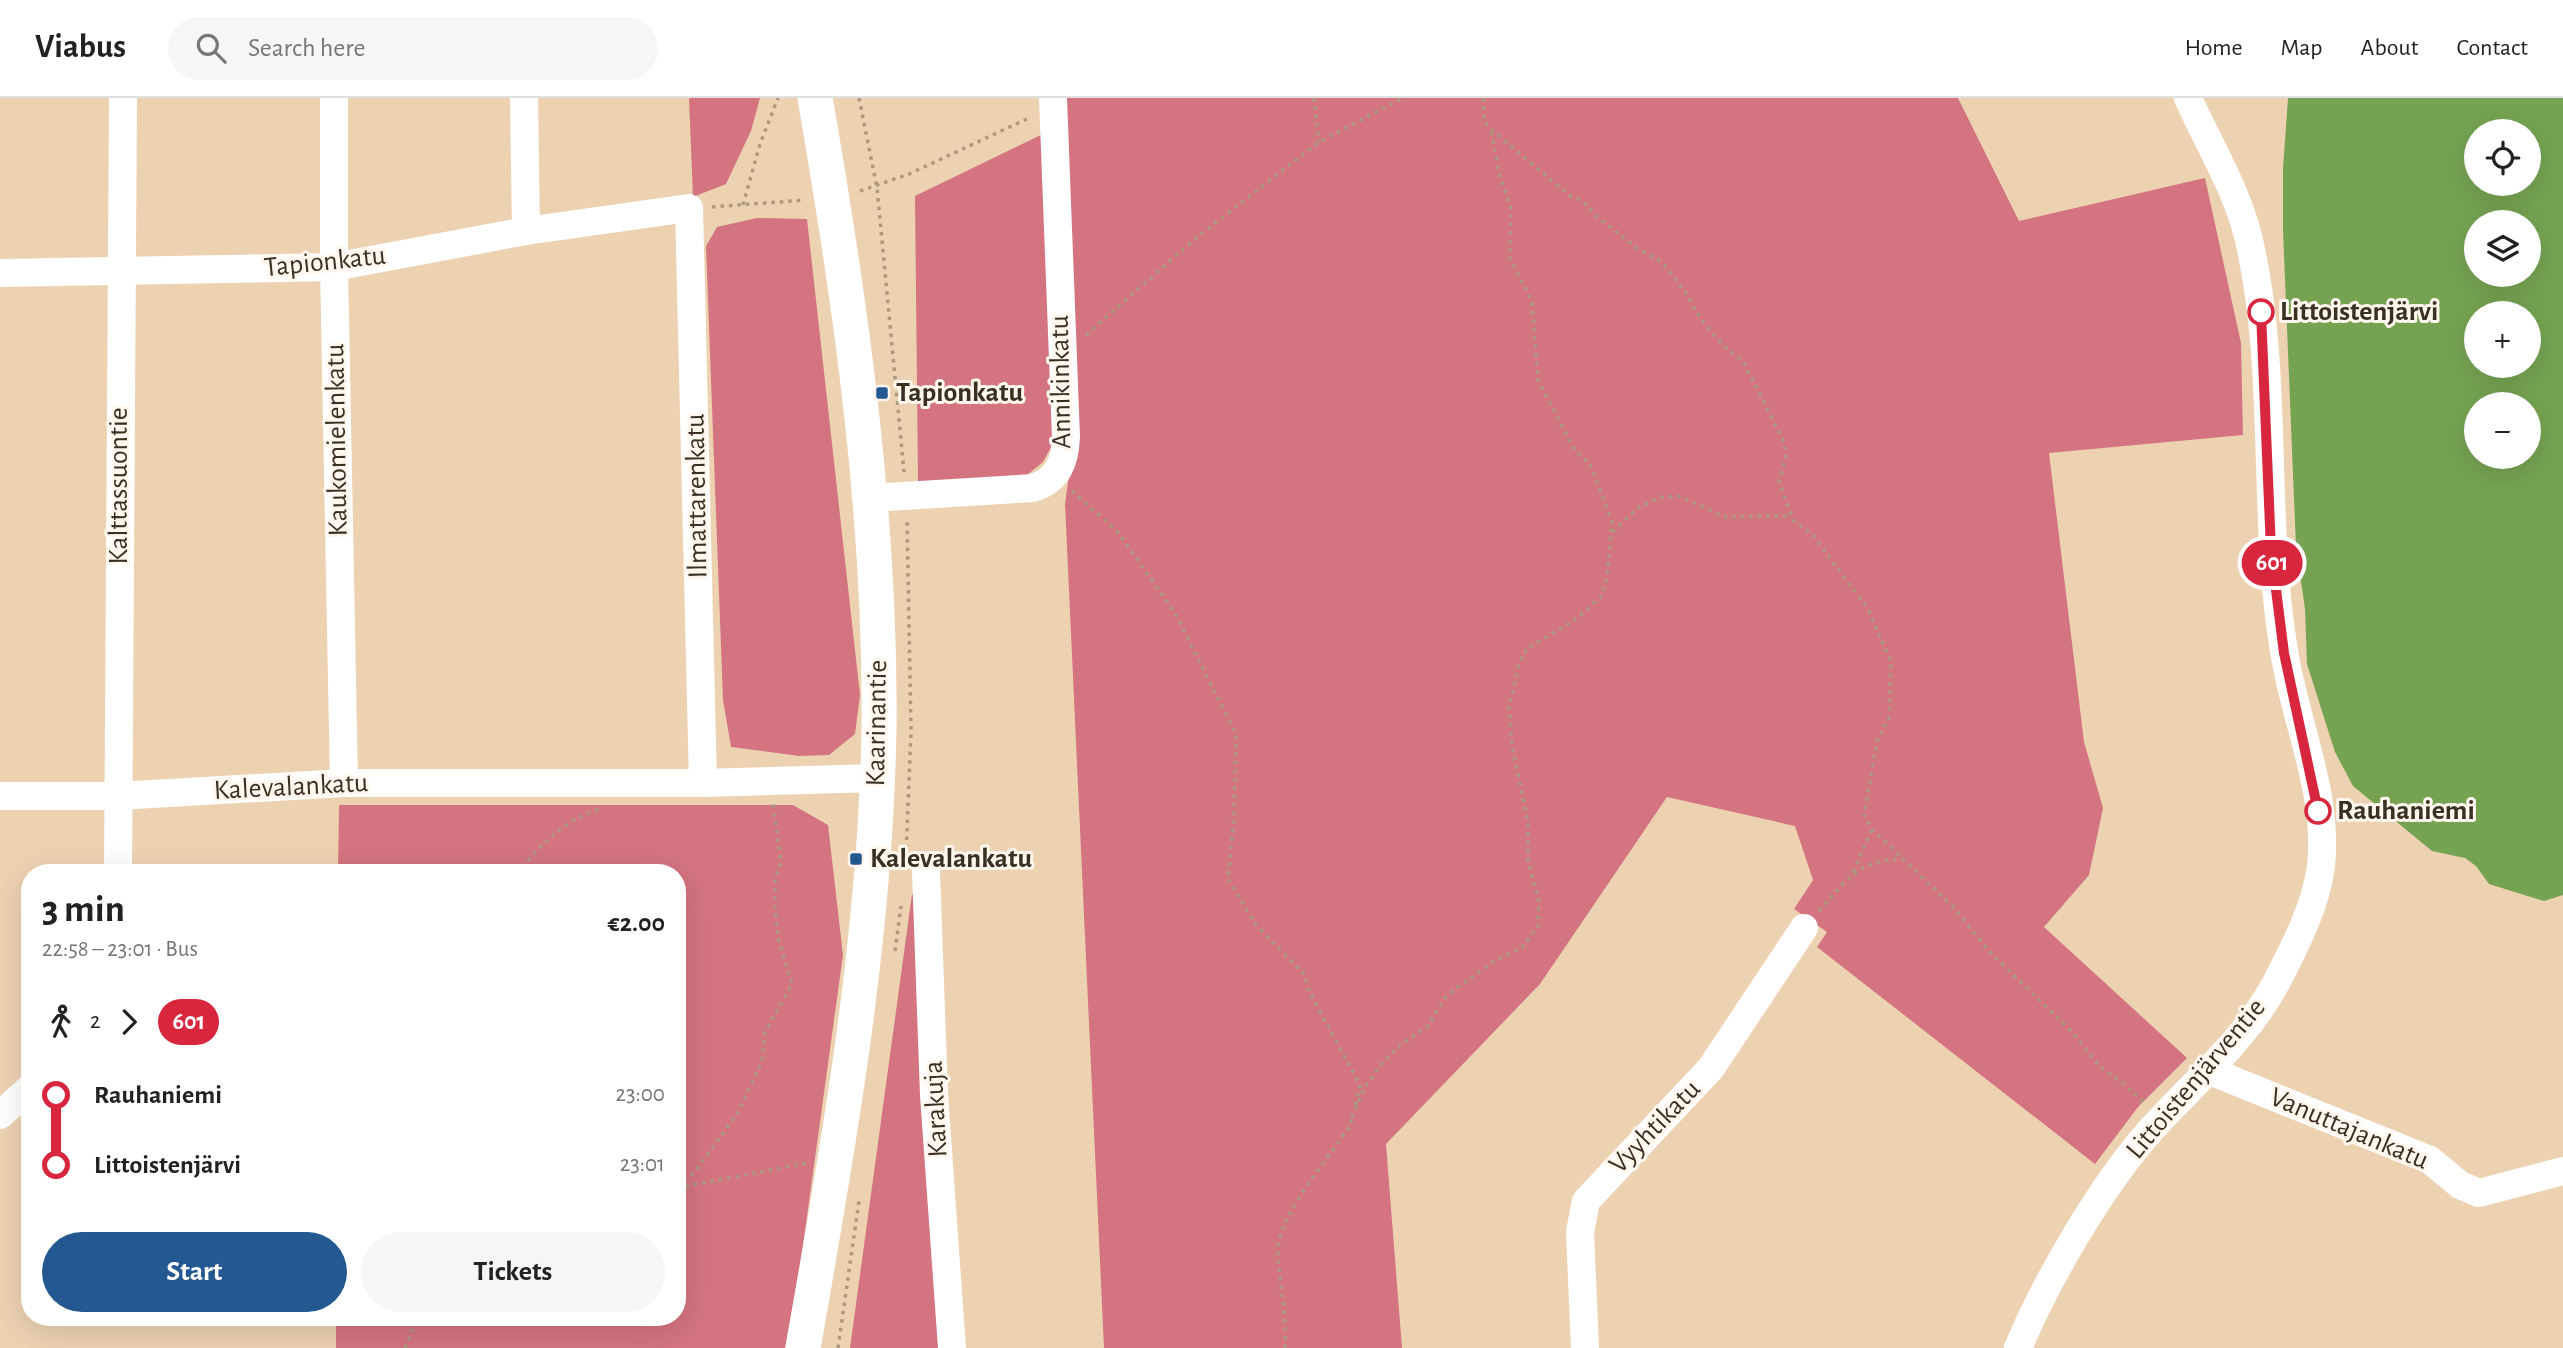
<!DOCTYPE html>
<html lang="en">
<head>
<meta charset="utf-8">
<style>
  body { margin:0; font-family:"Alegreya Sans",sans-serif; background:#f6f6f6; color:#222; height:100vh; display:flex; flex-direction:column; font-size:26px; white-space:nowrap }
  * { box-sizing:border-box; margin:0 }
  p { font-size:23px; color:#767676 }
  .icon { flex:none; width:38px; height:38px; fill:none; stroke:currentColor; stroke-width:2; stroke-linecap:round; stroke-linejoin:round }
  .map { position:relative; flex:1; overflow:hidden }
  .sheet { position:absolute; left:21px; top:766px; width:665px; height:462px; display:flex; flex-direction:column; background:#fff; border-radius:28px; box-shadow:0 7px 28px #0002 }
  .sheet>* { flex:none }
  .badge { padding:0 14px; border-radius:23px; font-size:24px; line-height:46px }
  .controls { position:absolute; left:2464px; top:21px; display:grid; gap:14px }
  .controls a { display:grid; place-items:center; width:77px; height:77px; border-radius:50%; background:#fff; box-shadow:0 7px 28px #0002; font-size:35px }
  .map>.badge { position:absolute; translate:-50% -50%; box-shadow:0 0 0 4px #fff }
  .legs { display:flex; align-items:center; gap:10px; height:77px; padding:0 21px; font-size:23px }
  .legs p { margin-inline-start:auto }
  .headline { display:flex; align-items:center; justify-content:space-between; height:119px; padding:0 21px }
  h1 { font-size:38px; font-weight:600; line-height:52px }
  .button { display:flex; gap:14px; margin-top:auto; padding:14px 21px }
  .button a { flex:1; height:80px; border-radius:42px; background:#235890; color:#fff; font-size:28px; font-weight:600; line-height:80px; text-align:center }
  .button a+a { background:#f6f6f6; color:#222 }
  ul { padding:0 21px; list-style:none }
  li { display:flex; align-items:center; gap:24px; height:70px; font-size:26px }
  li i { display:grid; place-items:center; width:10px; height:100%; margin:0 9px; background:currentColor }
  li i::after { content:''; width:18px; height:18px; margin:-9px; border:5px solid; border-radius:50%; background:#fff }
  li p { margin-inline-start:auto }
  li:first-child i { background:linear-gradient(#0000 50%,currentColor 0) }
  li:last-child i { background:linear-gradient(currentColor 50%,#0000 0) }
  header { display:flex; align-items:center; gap:42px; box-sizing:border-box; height:98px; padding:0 35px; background:#fff; border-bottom:2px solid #e0e0e0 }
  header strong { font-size:33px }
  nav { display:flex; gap:38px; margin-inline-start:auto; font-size:24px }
  .search { width:490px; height:63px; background:#f6f6f6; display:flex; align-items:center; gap:18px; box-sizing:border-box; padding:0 24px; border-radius:38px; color:#767676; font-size:26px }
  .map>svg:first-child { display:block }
  .forest { fill:#d47480 }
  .water { fill:#76a352; fill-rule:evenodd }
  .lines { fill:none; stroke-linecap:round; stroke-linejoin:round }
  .path { stroke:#ad987f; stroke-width:3.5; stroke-dasharray:3.5 5; stroke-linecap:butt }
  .minor { stroke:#fff; stroke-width:28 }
  .major { stroke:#fff; stroke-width:35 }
  .line-1-casing { stroke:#fff; stroke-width:16 }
  .line-1 { stroke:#d7263d; stroke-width:10 }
  .stop-1-dot { fill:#fff; stroke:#d7263d; stroke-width:3.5 }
  .poi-dot { fill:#235890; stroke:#fff7ed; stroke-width:2.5 }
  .labels { text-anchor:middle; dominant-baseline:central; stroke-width:6; stroke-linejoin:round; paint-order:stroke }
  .street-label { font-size:28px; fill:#392f22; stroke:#fff7ed }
  .stop-label { font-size:28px; font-weight:bold; fill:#392f22; stroke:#fff7ed; text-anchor:start }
  .poi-label { font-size:28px; font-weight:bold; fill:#392f22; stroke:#fff7ed; text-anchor:start }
</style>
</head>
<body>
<header>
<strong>Viabus</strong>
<div class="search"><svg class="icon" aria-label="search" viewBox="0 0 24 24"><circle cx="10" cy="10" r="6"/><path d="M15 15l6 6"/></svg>Search here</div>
<nav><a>Home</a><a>Map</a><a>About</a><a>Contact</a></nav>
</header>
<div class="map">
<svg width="2563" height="1250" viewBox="0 0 2563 1250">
  <rect width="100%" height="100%" fill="#edd2b2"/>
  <!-- forest -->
  <g class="forest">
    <path d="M 689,0 L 760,0 L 751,33 L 726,86 L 693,99 Z"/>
    <path d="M 1064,0 L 1958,0 L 2019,123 L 2205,80 L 2241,245 L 2243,337 L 2049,355 L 2084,644 L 2103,710 L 2089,777 L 2044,829 L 2187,960 L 2138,1009 L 2095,1066 L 1817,849 L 1827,834 L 1794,811 L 1813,782 L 1795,728 L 1667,699 L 1540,886 L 1386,1046 L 1402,1250 L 1104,1250 L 1065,406 L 1074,341 Z"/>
    <path d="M 1045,35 L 1054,344 L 1043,364 L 1027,377 L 918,385 L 915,98 Z"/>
    <path d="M 757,120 L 807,121 L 860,597 L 855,636 L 829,657 L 799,658 L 731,649 L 723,602 L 706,148 L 717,129 Z"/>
    <path d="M 339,707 L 793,707 L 828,727 L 843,857 L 801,1162 L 785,1250 L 336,1250 L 336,1220 L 677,1220 L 677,775 L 338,775 Z"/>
    <path d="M 912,796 L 921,805 L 944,1250 L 850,1250 Z"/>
  </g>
  <!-- water -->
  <path class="water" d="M 2288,0 L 2563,0 L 2563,797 L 2544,803 L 2489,786 L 2476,768 L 2465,760 L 2432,753 L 2353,688 L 2335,654 L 2307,566 L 2305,511 L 2296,449 L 2283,133 L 2283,71 ZM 2476,33 L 2529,33 L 2529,86 L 2476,86 ZM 2476,124 L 2529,124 L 2529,177 L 2476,177 ZM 2476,215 L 2529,215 L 2529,268 L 2476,268 ZM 2476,306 L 2529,306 L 2529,359 L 2476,359 Z"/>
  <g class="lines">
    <!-- path -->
    <g class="path">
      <path d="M 859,0 L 877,90 L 904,374"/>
      <path d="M 1314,0 L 1319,44"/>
      <path d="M 1483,0 L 1484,23 L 1491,31 L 1570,98 L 1582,102 L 1595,117 L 1638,151 L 1662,164 L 1685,194 L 1702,223 L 1724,248 L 1743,263 L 1784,344 L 1786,358 L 1779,384 L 1793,422 L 1812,436 L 1868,511 L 1891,564 L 1889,619 L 1877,643 L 1864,717 L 1872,731 L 1953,809 L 1989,853 L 2071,933 L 2100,969 L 2122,984 L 2144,1005"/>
      <path d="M 860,93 L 909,76 L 1029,20"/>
      <path d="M 743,107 L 760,46 L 778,0"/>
      <path d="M 712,109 L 805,102"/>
      <path d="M 1086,237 L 1196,140 L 1319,44 L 1403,0"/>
      <path d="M 1072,393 L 1117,433 L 1175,515 L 1236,636 L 1234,720 L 1228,781 L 1256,827 L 1304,876 L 1310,895 L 1360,987 L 1355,1008"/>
      <path d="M 1613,434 L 1637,410 L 1662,399 L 1679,398 L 1725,419 L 1791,418"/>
      <path d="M 906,759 L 911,633 L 907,420"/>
      <path d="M 1853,774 L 1872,731"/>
      <path d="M 516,775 C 542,748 563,720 602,711"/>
      <path d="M 1819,813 C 1846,783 1858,762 1902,761"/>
      <path d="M 895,853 L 901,808"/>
      <path d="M 1352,1019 L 1365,989 L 1382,965 L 1401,946 L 1427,929 L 1447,897 L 1493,864 L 1523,849 L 1538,827 L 1539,803 L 1528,762 L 1528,723 L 1512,648 L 1509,609 L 1520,563 L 1527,550 L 1572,524 L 1600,500 L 1607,480 L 1612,424 L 1590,366 L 1575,353 L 1538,282 L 1532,203 L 1510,161 L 1511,111 L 1499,76 L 1491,31"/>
      <path d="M 677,1087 L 694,1075 L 737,1016 L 762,964 L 765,934 L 792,886 L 778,840 L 775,809 L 775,781 L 781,764 L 773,706"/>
      <path d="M 677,1090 L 806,1065"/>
      <path d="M 405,1250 L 418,1220"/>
      <path d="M 838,1250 L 859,1103"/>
      <path d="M 1285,1250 C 1287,1213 1279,1188 1278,1153 C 1277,1119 1330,1058 1350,1028 L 1352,1018"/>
    </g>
    <!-- minor -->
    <g class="minor">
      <path d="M 334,0 L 334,169 L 344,685"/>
      <path d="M 524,0 L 526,133"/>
      <path d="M 0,175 L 334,169 L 526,133 L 689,110 L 703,685"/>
      <path d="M 871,400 L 1033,390 C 1058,382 1065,364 1066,339 L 1053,0"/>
      <path d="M 0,698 L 117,698 L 344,685 L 703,685 L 877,680"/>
      <path d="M 926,773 L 934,997 L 952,1250"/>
      <path d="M 118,775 L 123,0"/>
      <path d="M 2210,973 L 2430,1062 L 2460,1087 L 2479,1095 L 2563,1073"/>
      <path d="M 0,1017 L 30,990"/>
      <path d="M 1585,1250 L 1580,1134 L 1586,1103 L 1711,970 L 1804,830"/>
      <path d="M 2018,1250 C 2047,1181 2100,1090 2149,1034 C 2193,985 2246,942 2277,883 C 2295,848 2316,808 2321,768 C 2329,696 2295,624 2284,553 C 2261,416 2280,273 2248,138 C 2236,90 2208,45 2188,0"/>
    </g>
    <!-- major -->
    <path class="major" d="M 803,1250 C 839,1045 876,837 879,629 C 881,418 851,207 815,0"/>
  </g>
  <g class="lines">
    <!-- line-1 casing -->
    <g class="line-1-casing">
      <path id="line-1" d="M 2261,214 L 2271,452 L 2284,555 L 2318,713"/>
    </g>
    <!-- line-1 -->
    <use href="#line-1" class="line-1"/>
  </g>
  <!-- markers -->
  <g class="stop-1-dot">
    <circle cx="2261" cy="214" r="12"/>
    <circle cx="2318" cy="713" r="12"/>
  </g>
  <g class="poi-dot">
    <rect x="875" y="288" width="14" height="14" rx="3.5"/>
    <rect x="849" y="754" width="14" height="14" rx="3.5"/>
  </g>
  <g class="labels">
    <!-- street labels -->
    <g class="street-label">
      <text transform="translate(325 164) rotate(-6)">Tapionkatu</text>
      <text transform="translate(1061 284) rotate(-91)">Annikinkatu</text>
      <text transform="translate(337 342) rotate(-91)">Kaukomielenkatu</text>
      <text transform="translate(119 388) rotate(-90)">Kalttassuontie</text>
      <text transform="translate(697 398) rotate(-91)">Ilmattarenkatu</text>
      <text transform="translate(877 625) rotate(-89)">Kaarinantie</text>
      <text transform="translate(291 689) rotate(-3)">Kalevalankatu</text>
      <text transform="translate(2196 981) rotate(-50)">Littoistenjärventie</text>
      <text transform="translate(936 1011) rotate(-93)">Karakuja</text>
      <text transform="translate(1655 1029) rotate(-46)">Vyyhtikatu</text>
      <text transform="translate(2349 1031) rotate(23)">Vanuttajankatu</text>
    </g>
    <!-- stop labels -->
    <g class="stop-label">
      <text x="2280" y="214">Littoistenjärvi</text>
      <text x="2337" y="713">Rauhaniemi</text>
    </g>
    <!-- poi labels -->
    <g class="poi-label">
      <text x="896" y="295">Tapionkatu</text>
      <text x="870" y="761">Kalevalankatu</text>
    </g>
  </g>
</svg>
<div class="controls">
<a><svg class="icon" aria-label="locate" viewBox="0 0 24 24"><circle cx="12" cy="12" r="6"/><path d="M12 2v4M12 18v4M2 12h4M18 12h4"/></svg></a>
<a><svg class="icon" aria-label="layers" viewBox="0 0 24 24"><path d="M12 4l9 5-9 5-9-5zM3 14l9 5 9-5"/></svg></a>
<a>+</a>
<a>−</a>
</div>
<b class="badge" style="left:2272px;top:465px;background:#d7263d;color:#fff">601</b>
<section class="sheet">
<div class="headline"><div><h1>3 min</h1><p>22:58 – 23:01 · Bus</p></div><b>€2.00</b></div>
<div class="legs"><svg class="icon" aria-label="walk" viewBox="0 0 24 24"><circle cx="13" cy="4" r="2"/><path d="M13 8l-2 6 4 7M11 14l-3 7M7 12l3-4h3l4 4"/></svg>2<svg class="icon" aria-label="forward" viewBox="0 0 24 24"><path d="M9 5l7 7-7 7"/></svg><b class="badge" style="background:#d7263d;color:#fff">601</b></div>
<ul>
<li><i style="color:#d7263d"></i><b>Rauhaniemi</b><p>23:00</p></li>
<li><i style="color:#d7263d"></i><b>Littoistenjärvi</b><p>23:01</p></li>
</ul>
<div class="button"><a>Start</a><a>Tickets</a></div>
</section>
</div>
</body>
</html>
